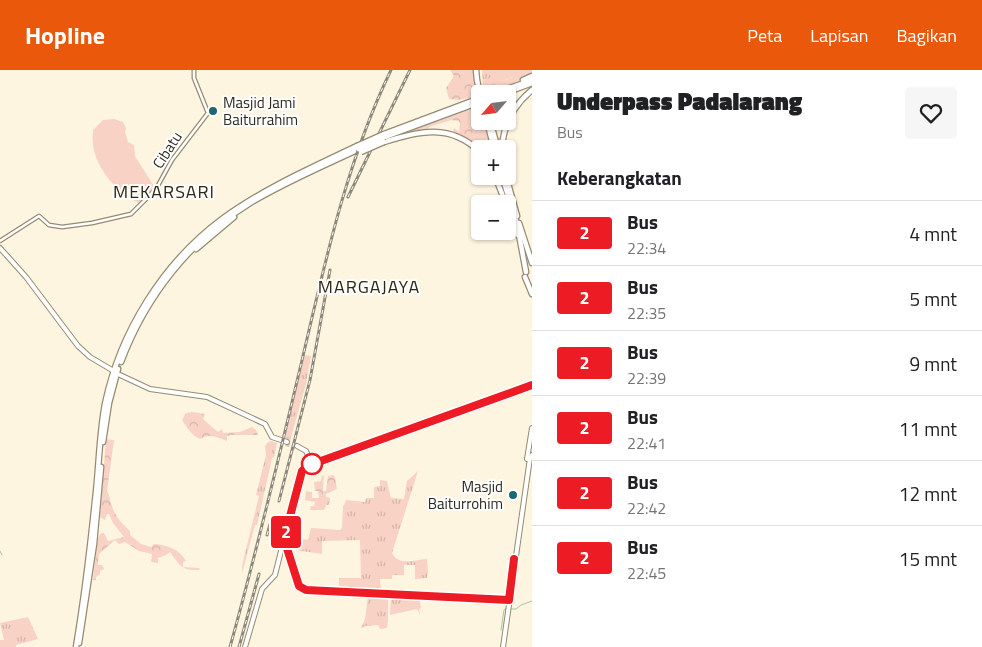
<!DOCTYPE html>
<html lang="id">
<head>
<meta charset="utf-8">
<style>
  body { margin:0; font-family:"Titillium Web",sans-serif; background:#f6f6f6; color:#202124; height:100vh; display:flex; flex-direction:column; font-size:19px; white-space:nowrap }
  * { box-sizing:border-box; margin:0 }
  p { font-size:16px; color:#757577 }
  .icon { flex:none; width:28px; height:28px; fill:none; stroke:currentColor; stroke-width:2; stroke-linecap:round; stroke-linejoin:round }
  .map { position:relative; flex:1; overflow:hidden }
  .panel { display:flex; flex-direction:column; background:#fff; width:450px }
  .panel>* { flex:none }
  .badge { padding:0 10px; border-radius:4px; font-size:18px; line-height:32px }
  .needle { width:32px; rotate:242deg }
  .tools { position:absolute; left:471px; top:15px; display:grid; gap:10px }
  .tools a { display:grid; place-items:center; width:45px; height:45px; border-radius:5px; background:#fff; box-shadow:0 1px 4px #0004; font-size:25px }
  .map>.badge { position:absolute; translate:-50% -50%; box-shadow:0 0 0 2px #fff }
  h2 { padding:0 25px; font-size:19px; line-height:45px }
  .round { display:grid; place-items:center; flex:none; width:52px; height:52px; border-radius:5px; background:#f6f6f6 }
  .overview { display:flex; align-items:center; justify-content:space-between; height:85px; padding:0 25px }
  h1 { font-size:24px; font-weight:800; line-height:38px }
  ul { padding:0; list-style:none }
  li { display:flex; align-items:center; gap:15px; height:65px; padding:0 25px; border-top:1px solid #e0e0e0 }
  li div { flex:1 }
  li b { display:block; font-size:19px }
  li em { font-style:normal }
  li .badge { min-width:55px; font-weight:700; text-align:center }
  header { display:flex; align-items:center; gap:30px; box-sizing:border-box; height:70px; padding:0 25px; background:#ea580c; color:#fff }
  header strong { font-size:24px }
  nav { display:flex; gap:28px; margin-inline-start:auto; font-size:18px }
  main { display:flex; flex:1; min-height:0 }
  .map>svg:first-child { display:block }
  .grass { fill:url(#grass-tufts) }
  .forest { fill:url(#forest-crowns) }
  .park { fill:#f7d2c5 }
  .lines { fill:none; stroke-linecap:round; stroke-linejoin:round }
  .stream { stroke:#a8c69b; stroke-width:1 }
  .primary-tunnel { stroke:#d4ccb9; stroke-width:4; stroke-dasharray:4 2; stroke-linecap:butt }
  .tertiary-casing { stroke:#958b73; stroke-width:5 }
  .primary-casing { stroke:#958b73; stroke-width:6 }
  .trunk-casing { stroke:#958b73; stroke-width:6 }
  .motorway-casing { stroke:#958b73; stroke-width:7 }
  .tertiary { stroke:#fff; stroke-width:2.5 }
  .primary { stroke:#fff; stroke-width:4 }
  .trunk { stroke:#fff; stroke-width:4 }
  .motorway { stroke:#fff; stroke-width:4.5 }
  .rail-casing { stroke:#8e8879; stroke-width:3 }
  .rail { stroke:#fff; stroke-width:1; stroke-dasharray:4; stroke-linecap:butt }
  .motorway-bridge-casing { stroke:#958b73; stroke-width:7; stroke-linecap:butt }
  .motorway-bridge { stroke:#fff; stroke-width:4.5 }
  .line-casing { stroke:#fff; stroke-width:11 }
  .line { stroke:#ed1c24; stroke-width:8 }
  .poi-dot { fill:#1c6772; stroke:#fff; stroke-width:2 }
  .stop-dot { fill:#fff; stroke:#ed1c24; stroke-width:2.5 }
  .labels { text-anchor:middle; dominant-baseline:central; stroke-width:4; stroke-linejoin:round; paint-order:stroke }
  .poi-label { font-size:15px; fill:#2d291f; stroke:#fff; text-anchor:start }
  .street-label { font-size:15px; fill:#2d291f; stroke:#fff }
  .quarter-label { font-size:18px; letter-spacing:1px; fill:#312813; stroke:#fff }
</style>
</head>
<body>
<header>
<strong>Hopline</strong>
<nav><a>Peta</a><a>Lapisan</a><a>Bagikan</a></nav>
</header>
<main>
<div class="map">
<svg width="532" height="577" viewBox="0 0 532 577">
  <defs>
    <pattern id="grass-tufts" width="24" height="20" patternUnits="userSpaceOnUse" patternTransform="scale(1.25)"><rect width="24" height="20" fill="#f7d2c5"/><path d="M3 7l-1-3M5 7V3M7 7l1-3M15 17l-1-3M17 17v-4M19 17l1-3" fill="none" stroke="#d4b4a9"/></pattern>
    <pattern id="forest-crowns" width="20" height="18" patternUnits="userSpaceOnUse" patternTransform="scale(1.25)"><rect width="20" height="18" fill="#f7d2c5"/><path d="M2 6a3 3 0 1 1 6 0M12 15a3 3 0 1 1 6 0" fill="none" stroke="#d4b4a9"/></pattern>
  </defs>
  <rect width="100%" height="100%" fill="#fef5e0"/>
  <!-- grass -->
  <g class="grass">
    <path d="M 482,0 L 512,0 L 512,7 C 507,11 498,11 493,9 L 492,14 L 484,16 L 483,18 Z"/>
    <path d="M 468,51 L 472,52 L 479,62 L 481,51 L 486,51 L 493,79 L 489,75 L 488,79 L 483,79 L 477,64 L 472,69 L 472,63 L 475,60 L 468,58 L 467,55 Z"/>
    <path d="M 304,285 L 311,286 L 306,314 L 290,371 L 283,369 Z"/>
    <path d="M 271,371 L 277,373 L 274,387 L 272,388 L 257,455 L 255,455 L 242,503 L 242,496 L 259,426 L 256,425 L 266,385 L 265,376 L 268,372 Z"/>
    <path d="M 418,401 L 392,483 C 398,496 415,490 427,489 L 428,502 L 427,508 L 415,509 L 415,495 L 404,495 L 404,505 L 392,505 L 392,509 L 380,509 L 381,521 L 339,520 L 339,508 L 361,508 L 360,470 L 322,471 L 322,484 L 295,480 L 290,478 L 287,467 L 308,470 L 311,458 L 340,460 L 342,458 L 343,436 L 344,435 L 346,430 L 365,432 L 366,428 L 374,428 L 374,417 L 380,416 L 380,410 L 387,411 L 391,428 L 404,429 L 407,411 Z"/>
    <path d="M 391,525 L 419,526 L 421,538 L 419,539 L 420,545 L 417,539 L 390,545 Z"/>
    <path d="M 368,526 L 388,527 L 388,550 L 387,558 L 380,559 L 378,555 L 366,556 L 361,558 L 365,549 Z"/>
    <path d="M 28,547 L 38,569 L 16,575 L 16,577 L 0,577 L 0,570 L 4,570 L 0,553 Z"/>
  </g>
  <!-- forest -->
  <g class="forest">
    <path d="M 450,0 L 475,0 L 475,16 L 478,27 L 471,30 L 469,28 L 458,30 L 449,29 L 446,18 L 454,6 Z"/>
    <path d="M 512,0 L 532,0 L 532,5 L 498,20 L 485,24 L 483,16 L 491,14 L 488,13 L 489,8 C 497,9 505,13 512,7 Z"/>
    <path d="M 477,37 L 478,48 L 481,51 L 482,62 L 479,62 L 472,52 L 469,52 L 467,55 L 468,58 L 473,57 L 475,60 L 472,63 L 472,68 L 474,68 L 475,63 L 477,64 L 483,79 L 480,79 L 480,80 L 470,71 L 453,62 L 454,58 L 459,62 L 460,54 L 459,51 L 451,50 L 429,57 L 428,60 L 396,67 L 396,66 Z"/>
    <path d="M 192,342 L 205,344 L 203,349 L 218,362 L 222,359 L 223,363 L 240,362 L 252,357 L 256,360 L 258,365 L 232,365 L 227,366 L 227,371 C 217,367 210,363 200,369 C 191,365 188,359 182,350 L 186,343 Z"/>
    <path d="M 106,369 L 114,370 L 107,421 C 110,426 109,428 111,433 C 114,445 121,453 130,461 L 130,465 L 141,474 L 151,477 L 154,474 C 168,475 179,479 186,491 L 183,492 L 183,497 L 199,498 L 200,500 C 181,501 180,495 170,482 L 166,485 L 158,488 L 158,493 L 151,492 L 152,484 L 139,481 L 125,472 L 119,474 L 115,470 L 99,484 L 98,495 L 102,495 L 104,499 L 100,501 L 100,504 L 96,507 L 96,510 L 93,510 L 98,468 L 101,463 L 104,463 L 108,471 L 124,467 L 113,453 L 109,444 L 107,444 L 105,450 L 100,447 Z"/>
    <path d="M 324,405 L 323,421 L 326,421 L 328,406 L 333,405 L 335,407 L 337,419 L 326,424 L 326,427 L 330,428 L 329,435 L 326,435 L 324,440 L 310,440 L 311,436 L 314,436 L 315,432 L 305,430 L 306,421 L 312,422 L 312,428 L 319,428 L 318,421 L 315,421 L 314,412 L 321,411 L 322,406 Z"/>
  </g>
  <!-- park -->
  <path class="park" d="M 114,49 L 123,52 L 126,58 L 125,62 L 128,72 L 134,75 L 135,86 L 155,118 L 139,133 C 112,120 89,91 93,60 L 103,50 Z"/>
  <g class="lines">
    <!-- stream -->
    <g class="stream">
      <path d="M 0,481 L 2,485"/>
      <path d="M 511,539 L 516,539 L 521,535 L 532,531"/>
      <path d="M 501,560 L 504,540 L 506,538"/>
    </g>
    <!-- primary-tunnel -->
    <path class="primary-tunnel" d="M 286,374 L 297,378"/>
    <!-- tertiary casing -->
    <g class="tertiary-casing">
      <g id="tertiary">
        <path d="M 0,171 L 39,146 L 49,155 L 62,157 L 92,153 L 131,144 L 156,119 L 172,90 L 208,43 L 194,8 L 194,0"/>
        <path d="M 284,469 L 299,517 L 302,519 L 509,530"/>
      </g>
    </g>
    <!-- primary casing -->
    <g class="primary-casing">
      <g id="primary">
        <path d="M 0,178 L 26,207 L 78,276 L 90,287 L 112,300"/>
        <path d="M 120,305 L 150,319 L 207,327 L 265,354 L 272,367 L 287,372"/>
        <path d="M 297,376 L 306,381 L 312,394"/>
      </g>
    </g>
    <!-- trunk casing -->
    <g class="trunk-casing">
      <g id="trunk">
        <path d="M 527,389 L 532,358"/>
        <path d="M 245,577 L 262,519 L 275,505 L 301,401 L 304,398 L 532,315"/>
        <path d="M 503,577 L 530,388 L 532,385"/>
      </g>
    </g>
    <!-- motorway casing -->
    <g class="motorway-casing">
      <g id="motorway">
        <path d="M 476,0 L 477,10 L 480,25"/>
        <path d="M 523,10 L 532,6"/>
        <path d="M 493,24 L 532,10"/>
        <path d="M 503,24 L 532,13"/>
        <path d="M 487,51 L 494,79"/>
        <path d="M 490,51 L 498,79"/>
        <path d="M 384,64 L 480,28"/>
        <path d="M 385,67 L 480,32"/>
        <path d="M 384,72 C 420,61 450,53 480,82"/>
        <path d="M 502,79 C 503,55 514,35 532,20"/>
        <path d="M 495,106 L 506,134"/>
        <path d="M 502,106 L 517,154 L 526,202"/>
        <path d="M 506,106 L 517,146"/>
        <path d="M 508,137 L 518,165"/>
        <path d="M 519,153 L 532,193"/>
        <path d="M 196,179 L 234,147"/>
        <path d="M 525,207 L 532,224"/>
        <path d="M 121,292 C 146,226 190,170 250,133 C 285,112 323,96 359,79"/>
        <path d="M 103,372 L 109,333 L 118,299"/>
        <path d="M 79,573 L 94,474 L 101,397"/>
        <path d="M 76,577 C 84,529 90,480 95,431 C 99,399 99,366 105,334 C 120,262 163,193 222,149 C 263,119 311,98 357,76"/>
      </g>
    </g>
    <!-- tertiary -->
    <use href="#tertiary" class="tertiary"/>
    <!-- primary -->
    <use href="#primary" class="primary"/>
    <!-- trunk -->
    <use href="#trunk" class="trunk"/>
    <!-- motorway -->
    <use href="#motorway" class="motorway"/>
    <!-- rail casing -->
    <g class="rail-casing">
      <g id="rail">
        <path d="M 348,127 L 410,0"/>
        <path d="M 279,431 L 310,310 L 330,200"/>
        <path d="M 267,465 L 271,451"/>
        <path d="M 230,577 C 257,481 280,383 303,286 C 326,188 347,91 391,0"/>
        <path d="M 239,577 L 259,504"/>
      </g>
    </g>
    <!-- rail -->
    <use href="#rail" class="rail"/>
    <!-- motorway-bridge casing -->
    <g class="motorway-bridge-casing">
      <g id="motorway-bridge">
        <path d="M 357,76 L 384,64"/>
        <path d="M 359,79 L 385,67"/>
        <path d="M 361,82 L 384,72"/>
      </g>
    </g>
    <!-- motorway-bridge -->
    <use href="#motorway-bridge" class="motorway-bridge"/>
  </g>
  <g class="lines">
    <!-- line casing -->
    <g class="line-casing">
      <path id="line" d="M 514,489 L 509,530 L 306,520 L 299,516 L 284,469 L 302,401 L 307,396 L 532,315"/>
    </g>
    <!-- line -->
    <use href="#line" class="line"/>
  </g>
  <!-- markers -->
  <g class="poi-dot">
    <circle cx="213" cy="41" r="5"/>
    <circle cx="513" cy="425" r="5"/>
  </g>
  <circle class="stop-dot" cx="312" cy="394" r="10"/>
  <g class="labels">
    <!-- poi labels -->
    <g class="poi-label">
      <text x="223" y="32">Masjid Jami<tspan x="223" dy="17">Baiturrahim</tspan></text>
      <text x="503" y="416" text-anchor="end">Masjid<tspan x="503" dy="17">Baiturrohim</tspan></text>
    </g>
    <!-- street labels -->
    <g class="street-label">
      <text transform="translate(167 80) rotate(-57)">Cibatu</text>
    </g>
    <!-- quarter labels -->
    <g class="quarter-label">
      <text x="164" y="121">MEKARSARI</text>
      <text x="369" y="216">MARGAJAYA</text>
    </g>
  </g>
</svg>
<div class="tools">
<a><svg class="needle" viewBox="-14 -14 28 28"><path d="M0-13l5 13h-10z" fill="#e53935"/><path d="M0 13l5-13h-10z" fill="#757577"/></svg></a>
<a>+</a>
<a>−</a>
</div>
<b class="badge" style="left:286px;top:462px;background:#ed1c24;color:#fff">2</b>
</div>
<section class="panel">
<div class="overview"><div><h1>Underpass Padalarang</h1><p>Bus</p></div><a class="round"><svg class="icon" aria-label="heart" viewBox="0 0 24 24"><path d="M12 20l-8-8c-3-5 5-10 8-4 3-6 11-1 8 4z"/></svg></a></div>
<h2>Keberangkatan</h2>
<ul>
<li><span class="badge" style="background:#ed1c24;color:#fff">2</span><div><b>Bus</b><p>22:34</p></div><em>4 mnt</em></li>
<li><span class="badge" style="background:#ed1c24;color:#fff">2</span><div><b>Bus</b><p>22:35</p></div><em>5 mnt</em></li>
<li><span class="badge" style="background:#ed1c24;color:#fff">2</span><div><b>Bus</b><p>22:39</p></div><em>9 mnt</em></li>
<li><span class="badge" style="background:#ed1c24;color:#fff">2</span><div><b>Bus</b><p>22:41</p></div><em>11 mnt</em></li>
<li><span class="badge" style="background:#ed1c24;color:#fff">2</span><div><b>Bus</b><p>22:42</p></div><em>12 mnt</em></li>
<li><span class="badge" style="background:#ed1c24;color:#fff">2</span><div><b>Bus</b><p>22:45</p></div><em>15 mnt</em></li>
</ul>
</section>
</main>
</body>
</html>
